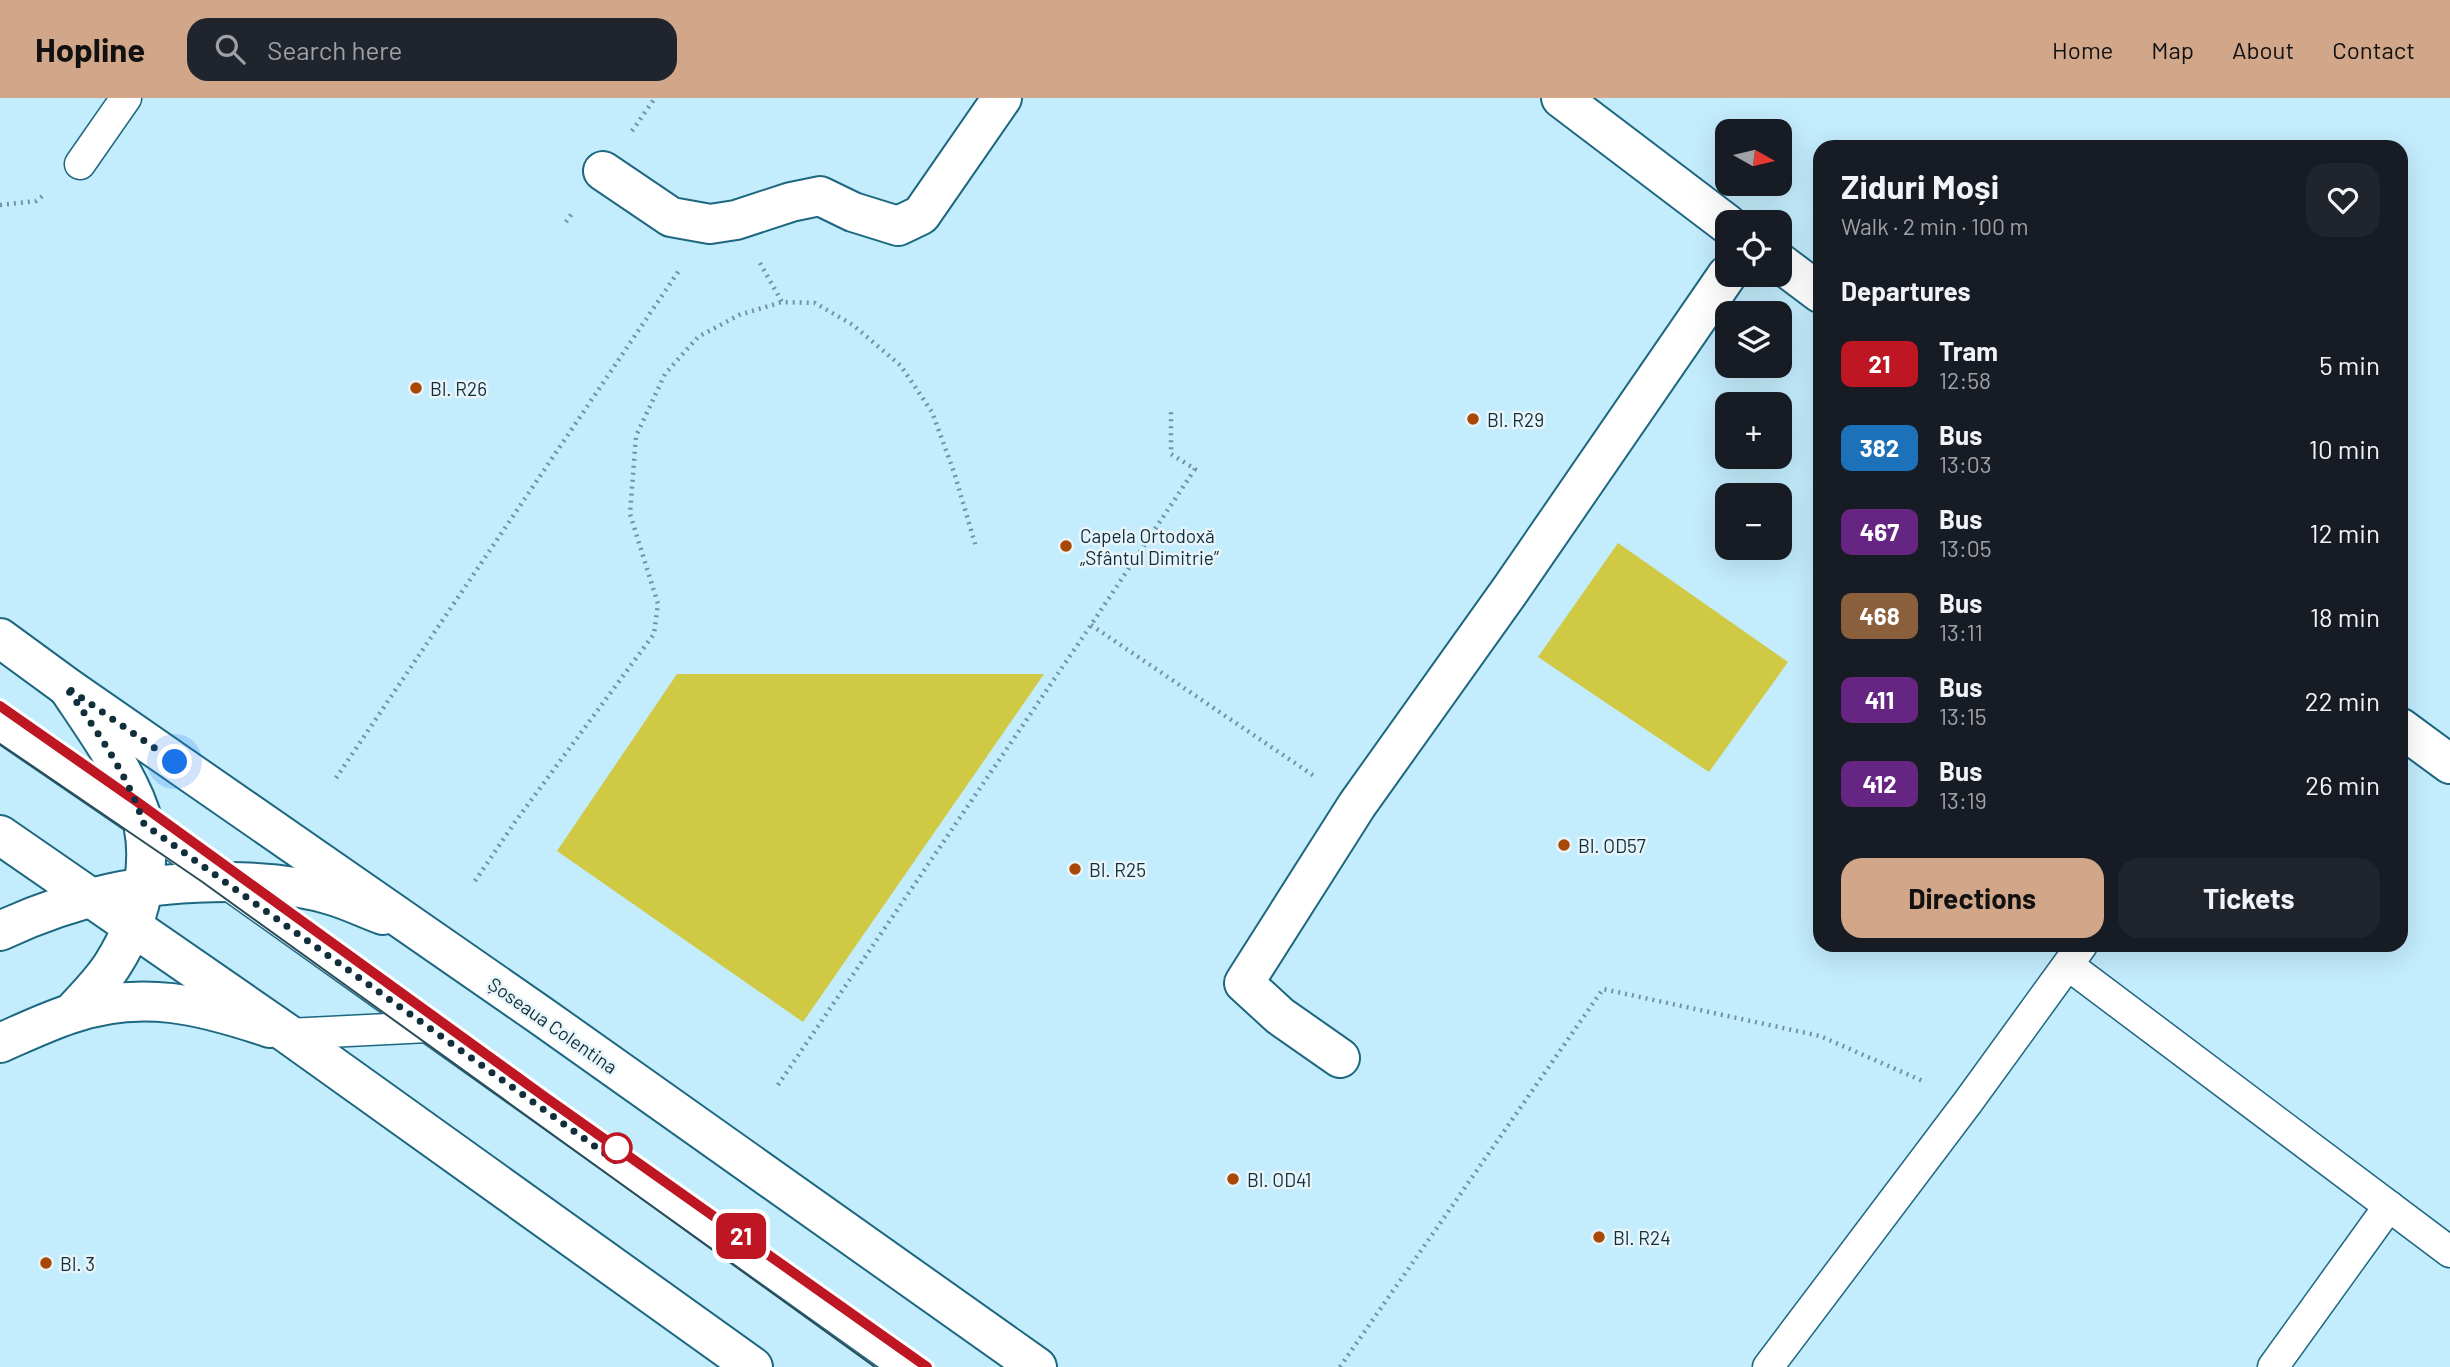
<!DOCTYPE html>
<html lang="en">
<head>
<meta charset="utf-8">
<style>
  body { margin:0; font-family:Barlow,sans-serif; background:#20242c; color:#f1f3f6; height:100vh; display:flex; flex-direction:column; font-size:26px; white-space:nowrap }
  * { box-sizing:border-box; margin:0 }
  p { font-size:23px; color:#9ea1a6 }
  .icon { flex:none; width:38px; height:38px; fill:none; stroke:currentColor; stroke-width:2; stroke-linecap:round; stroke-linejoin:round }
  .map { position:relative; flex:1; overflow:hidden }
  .drawer { position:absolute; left:1813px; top:42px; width:595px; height:812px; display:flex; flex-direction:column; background:#171b24; border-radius:21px; box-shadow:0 7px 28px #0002 }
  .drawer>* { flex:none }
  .badge { padding:0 14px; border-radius:10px; font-size:24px; line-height:46px }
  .needle { width:46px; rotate:98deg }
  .fabs { position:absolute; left:1715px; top:21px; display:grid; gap:14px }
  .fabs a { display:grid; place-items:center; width:77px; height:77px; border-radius:14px; background:#171b24; box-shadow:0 7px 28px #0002; font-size:35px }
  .you { position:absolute; width:35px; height:35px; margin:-18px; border:5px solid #fff; border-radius:50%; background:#1a73e8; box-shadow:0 0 0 10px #1a73e833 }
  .map>.badge { position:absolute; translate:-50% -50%; box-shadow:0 0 0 4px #fff }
  h2 { padding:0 28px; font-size:26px; line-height:63px }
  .round { display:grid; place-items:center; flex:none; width:74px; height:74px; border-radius:21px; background:#20242c }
  .headline { display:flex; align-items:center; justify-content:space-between; height:119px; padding:0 28px }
  h1 { font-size:33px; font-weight:700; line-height:52px }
  .primary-button { display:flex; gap:14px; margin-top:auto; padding:14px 28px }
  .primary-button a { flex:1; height:80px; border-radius:21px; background:#d1a689; color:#111; font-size:28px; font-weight:700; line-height:80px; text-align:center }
  .primary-button a+a { background:#20242c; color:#f1f3f6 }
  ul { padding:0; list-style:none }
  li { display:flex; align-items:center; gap:21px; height:84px; padding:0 28px }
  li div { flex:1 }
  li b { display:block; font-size:26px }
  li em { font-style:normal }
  li .badge { min-width:77px; font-weight:700; text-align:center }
  header { display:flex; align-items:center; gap:42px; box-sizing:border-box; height:98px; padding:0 35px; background:#d1a689; color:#111 }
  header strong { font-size:33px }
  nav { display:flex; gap:38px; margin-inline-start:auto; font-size:24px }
  .search { width:490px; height:63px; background:#20242c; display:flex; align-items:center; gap:18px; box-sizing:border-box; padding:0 24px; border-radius:21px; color:#9ea1a6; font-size:26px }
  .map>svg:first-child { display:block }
  .green { fill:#d0c943 }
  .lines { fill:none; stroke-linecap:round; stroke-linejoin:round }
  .lane-casing { stroke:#1d6781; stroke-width:33 }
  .street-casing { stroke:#1d6781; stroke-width:42 }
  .secondary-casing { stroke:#1d6781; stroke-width:42 }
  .primary-casing { stroke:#1d6781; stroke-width:42 }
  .path { stroke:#7094a3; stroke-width:4.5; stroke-dasharray:2 5; stroke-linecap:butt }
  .lane { stroke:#fff; stroke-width:30 }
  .street { stroke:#fff; stroke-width:38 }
  .secondary { stroke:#fff; stroke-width:38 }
  .primary { stroke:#fff; stroke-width:38 }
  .tram { stroke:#2c4c58; stroke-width:2 }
  .line-casing { stroke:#fff; stroke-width:16 }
  .line { stroke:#be1622; stroke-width:10 }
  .walk { stroke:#112f3a; stroke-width:7; stroke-dasharray:0 12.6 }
  .poi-dot { fill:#a94804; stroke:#e7f4fa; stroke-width:2.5 }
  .stop-dot { fill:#fff; stroke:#be1622; stroke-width:3.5 }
  .labels { text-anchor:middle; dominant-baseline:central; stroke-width:5; stroke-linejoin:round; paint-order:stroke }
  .poi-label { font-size:19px; fill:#112f3a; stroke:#e7f4fa; text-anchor:start }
  .street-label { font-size:19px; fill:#112f3a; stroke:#e7f4fa }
</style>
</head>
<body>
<header>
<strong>Hopline</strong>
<div class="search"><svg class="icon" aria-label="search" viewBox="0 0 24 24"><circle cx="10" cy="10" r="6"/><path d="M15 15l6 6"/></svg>Search here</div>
<nav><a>Home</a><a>Map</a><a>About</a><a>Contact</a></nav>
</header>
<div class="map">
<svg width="2450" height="1269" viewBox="0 0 2450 1269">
  <rect width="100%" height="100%" fill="#c3ecfd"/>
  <!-- green -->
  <g class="green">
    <path d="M 1618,445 L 1788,564 L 1709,674 L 1538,559 Z"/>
    <path d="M 677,576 L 1044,576 L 803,924 L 557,753 Z"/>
  </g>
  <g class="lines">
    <!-- lane casing -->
    <g class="lane-casing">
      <g id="lane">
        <path d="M 80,66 L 126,0"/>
        <path d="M 0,628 L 143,726 L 905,1269"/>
        <path d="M 2068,867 L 2450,1154"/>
        <path d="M 288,936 L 428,929"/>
        <path d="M 1768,1269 L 1968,1004 L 2082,847"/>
        <path d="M 2273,1269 L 2389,1108"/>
      </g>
    </g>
    <!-- street casing -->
    <g class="street-casing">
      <g id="street">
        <path d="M 1561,0 L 1727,126"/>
        <path d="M 603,73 L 671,119 L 710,126 L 736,122 L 791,104 L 820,98 L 853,114 L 898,128 L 921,117 L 1002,0"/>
        <path d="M 1780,165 L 1820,195"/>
        <path d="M 2401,630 L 2450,666"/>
        <path d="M 1340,960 L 1280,918 L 1244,885 L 1357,707 L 1511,491 L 1727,177"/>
      </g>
    </g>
    <!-- secondary casing -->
    <g class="secondary-casing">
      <g id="secondary">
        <path d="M 68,590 C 92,626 118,662 135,701 C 158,753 143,819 113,866 C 102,884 86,899 72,915"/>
        <path d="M 0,833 C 77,797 144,784 228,784 C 263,784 299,787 334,798 C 350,803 367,811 383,817"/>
        <path d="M 0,945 C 23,935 46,924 70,916 C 141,891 202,907 270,930"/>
      </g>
    </g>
    <!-- primary casing -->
    <g class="primary-casing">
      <g id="primary">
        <path d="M 0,540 L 67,589 L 540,917 L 1037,1269"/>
        <path d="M 0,737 L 288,936 L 753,1269"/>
      </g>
    </g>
    <!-- path -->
    <g class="path">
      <path d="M 632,33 L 655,0"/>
      <path d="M 0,107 L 36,103 L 45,96"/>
      <path d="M 566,124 L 573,114"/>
      <path d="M 760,165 L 782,204"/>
      <path d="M 1091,527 L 1317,680"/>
      <path d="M 336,680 L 680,171"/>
      <path d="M 475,783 L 515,724 L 654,536 L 658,506 L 630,416 L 636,338 L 665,276 L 698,239 L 739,217 L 782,204 L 815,205 L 853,227 L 901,268 L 932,314 L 954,374 L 976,449"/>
      <path d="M 778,987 L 1091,527 L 1195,371 L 1171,356 L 1171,312"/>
      <path d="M 1340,1269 L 1603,891 L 1820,938 L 1925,984"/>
    </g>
    <!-- lane -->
    <use href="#lane" class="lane"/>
    <!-- street -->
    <use href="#street" class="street"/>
    <!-- secondary -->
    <use href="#secondary" class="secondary"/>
    <!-- primary -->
    <use href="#primary" class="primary"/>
    <!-- tram -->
    <g class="tram">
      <path d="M 0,608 L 249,784 L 545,999 L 927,1269"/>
      <path d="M 0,646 L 201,783 L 875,1269"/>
    </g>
  </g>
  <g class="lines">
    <!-- line casing -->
    <g class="line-casing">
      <path id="line" d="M 0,608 L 136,703 L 545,999 L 927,1269"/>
    </g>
    <!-- line -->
    <use href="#line" class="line"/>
    <!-- walk -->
    <path class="walk" d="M 175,664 L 66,589 C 96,632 127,675 144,726 L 617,1064 L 617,1050"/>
  </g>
  <!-- markers -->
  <g class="poi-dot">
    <circle cx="416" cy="290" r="7"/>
    <circle cx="1473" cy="321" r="7"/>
    <circle cx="1066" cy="448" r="7"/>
    <circle cx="1564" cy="747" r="7"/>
    <circle cx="1075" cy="771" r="7"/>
    <circle cx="1233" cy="1081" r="7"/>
    <circle cx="1599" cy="1139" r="7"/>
    <circle cx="46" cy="1165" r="7"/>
  </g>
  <circle class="stop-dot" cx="617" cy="1050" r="14"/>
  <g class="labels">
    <!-- poi labels -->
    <g class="poi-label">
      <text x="430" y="290">Bl. R26</text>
      <text x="1487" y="321">Bl. R29</text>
      <text x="1080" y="437">Capela Ortodoxă<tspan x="1080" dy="22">„Sfântul Dimitrie”</tspan></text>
      <text x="1578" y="747">Bl. OD57</text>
      <text x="1089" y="771">Bl. R25</text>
      <text x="1247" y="1081">Bl. OD41</text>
      <text x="1613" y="1139">Bl. R24</text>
      <text x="60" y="1165">Bl. 3</text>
    </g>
    <!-- street labels -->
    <g class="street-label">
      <text transform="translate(553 927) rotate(35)">Șoseaua Colentina</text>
    </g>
  </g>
</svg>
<div class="fabs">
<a><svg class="needle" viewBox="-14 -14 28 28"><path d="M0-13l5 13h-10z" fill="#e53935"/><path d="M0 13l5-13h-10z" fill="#9ea1a6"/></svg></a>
<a><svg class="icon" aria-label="locate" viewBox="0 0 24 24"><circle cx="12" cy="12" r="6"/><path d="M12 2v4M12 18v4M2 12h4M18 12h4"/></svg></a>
<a><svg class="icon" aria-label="layers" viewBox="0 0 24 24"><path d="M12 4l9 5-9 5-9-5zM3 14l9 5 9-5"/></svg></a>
<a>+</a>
<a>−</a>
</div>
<div class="you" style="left:175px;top:664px"></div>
<b class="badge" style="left:741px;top:1138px;background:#be1622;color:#fff">21</b>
<section class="drawer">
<div class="headline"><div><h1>Ziduri Moși</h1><p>Walk · 2 min · 100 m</p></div><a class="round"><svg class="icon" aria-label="heart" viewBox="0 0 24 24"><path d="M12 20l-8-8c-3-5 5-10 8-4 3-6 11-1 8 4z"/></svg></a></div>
<h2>Departures</h2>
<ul>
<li><span class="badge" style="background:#be1622;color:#fff">21</span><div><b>Tram</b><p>12:58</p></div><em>5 min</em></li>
<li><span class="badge" style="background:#1d71b8;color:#fff">382</span><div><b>Bus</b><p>13:03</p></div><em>10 min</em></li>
<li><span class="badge" style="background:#662483;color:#fff">467</span><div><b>Bus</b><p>13:05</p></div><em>12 min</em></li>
<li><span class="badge" style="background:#8b5e3c;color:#fff">468</span><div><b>Bus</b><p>13:11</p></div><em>18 min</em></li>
<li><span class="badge" style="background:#662483;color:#fff">411</span><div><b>Bus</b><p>13:15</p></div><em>22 min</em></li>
<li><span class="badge" style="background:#662483;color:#fff">412</span><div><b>Bus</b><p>13:19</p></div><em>26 min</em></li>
</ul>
<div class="primary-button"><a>Directions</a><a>Tickets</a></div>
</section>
</div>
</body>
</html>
